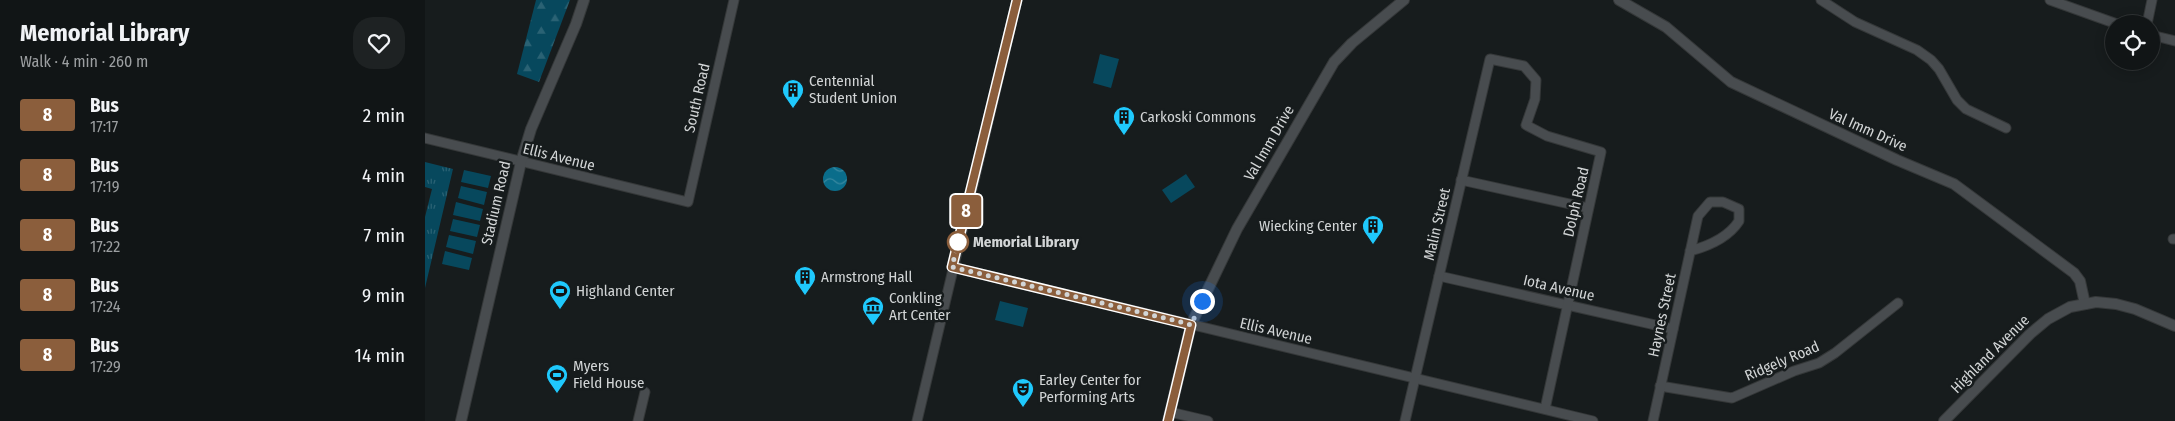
<!DOCTYPE html>
<html lang="en">
<head>
<meta charset="utf-8">
<style>
  body { margin:0; font-family:"Fira Sans Condensed",sans-serif; background:#1e2223; color:#f1f3f6; height:100vh; display:flex; flex-direction:column; font-size:19px; white-space:nowrap }
  * { box-sizing:border-box; margin:0 }
  p { font-size:16px; color:#9c9fa1 }
  .icon { flex:none; width:28px; height:28px; fill:none; stroke:currentColor; stroke-width:2; stroke-linecap:round; stroke-linejoin:round }
  .map { position:relative; flex:1; overflow:hidden }
  .side { display:flex; flex-direction:column; background:#111516; width:425px }
  .side>* { flex:none }
  .badge { padding:0 10px; border-radius:4px; font-size:18px; line-height:32px }
  .fabs { position:absolute; left:1680px; top:15px; display:grid; gap:10px }
  .fabs a { display:grid; place-items:center; width:55px; height:55px; border-radius:50%; background:#111516; box-shadow:0 2px 12px #0003,0 0 0 1px #303435; font-size:25px }
  .you { position:absolute; width:25px; height:25px; margin:-12px; border:4px solid #fff; border-radius:50%; background:#1a73e8; box-shadow:0 0 0 8px #1a73e833 }
  .map>.badge { position:absolute; translate:-50% -50%; box-shadow:0 0 0 2px #fff }
  .round { display:grid; place-items:center; flex:none; width:52px; height:52px; border-radius:20px; background:#1e2223 }
  .overview { display:flex; align-items:center; justify-content:space-between; height:85px; padding:0 20px }
  h1 { font-size:24px; font-weight:700; line-height:38px }
  ul { padding:0; list-style:none }
  li { display:flex; align-items:center; gap:15px; height:60px; padding:0 20px }
  li div { flex:1 }
  li b { display:block; font-size:19px }
  li em { font-style:normal }
  li .badge { min-width:55px; font-weight:700; text-align:center }
  main { display:flex; flex:1; min-height:0 }
  .map>svg:first-child { display:block }
  .grass { fill:url(#grass-tufts) }
  .forest { fill:url(#forest-firs) }
  .park { fill:#07485d }
  .water { fill:url(#water-waves) }
  .lines { fill:none; stroke-linecap:round; stroke-linejoin:round }
  .minor-casing { stroke:#353839; stroke-width:11 }
  .tertiary-casing { stroke:#353839; stroke-width:12 }
  .minor { stroke:#484c4f; stroke-width:9 }
  .tertiary { stroke:#484c4f; stroke-width:10 }
  .line-casing { stroke:#fff; stroke-width:11 }
  .line { stroke:#8b5e3c; stroke-width:8 }
  .walk { stroke:#d2d5d6; stroke-width:5; stroke-dasharray:0 9 }
  .stop-dot { fill:#fff; stroke:#8b5e3c; stroke-width:2.5 }
  .labels { text-anchor:middle; dominant-baseline:central; stroke-width:5; stroke-linejoin:round; paint-order:stroke }
  .poi-label { font-size:15px; fill:#d2d5d6; stroke:#171c1d; text-anchor:start }
  .street-label { font-size:15px; fill:#d2d5d6; stroke:#171c1d }
  .stop-label { font-size:15px; font-weight:bold; fill:#d2d5d6; stroke:#171c1d; text-anchor:start }
</style>
</head>
<body>
<main>
<section class="side">
<div class="overview"><div><h1>Memorial Library</h1><p>Walk · 4 min · 260 m</p></div><a class="round"><svg class="icon" aria-label="heart" viewBox="0 0 24 24"><path d="M12 20l-8-8c-3-5 5-10 8-4 3-6 11-1 8 4z"/></svg></a></div>
<ul>
<li><span class="badge" style="background:#8b5e3c;color:#fff">8</span><div><b>Bus</b><p>17:17</p></div><em>2 min</em></li>
<li><span class="badge" style="background:#8b5e3c;color:#fff">8</span><div><b>Bus</b><p>17:19</p></div><em>4 min</em></li>
<li><span class="badge" style="background:#8b5e3c;color:#fff">8</span><div><b>Bus</b><p>17:22</p></div><em>7 min</em></li>
<li><span class="badge" style="background:#8b5e3c;color:#fff">8</span><div><b>Bus</b><p>17:24</p></div><em>9 min</em></li>
<li><span class="badge" style="background:#8b5e3c;color:#fff">8</span><div><b>Bus</b><p>17:29</p></div><em>14 min</em></li>
</ul>
</section>
<div class="map">
<svg width="1750" height="421" viewBox="0 0 1750 421">
  <defs>
    <pattern id="grass-tufts" width="24" height="20" patternUnits="userSpaceOnUse" patternTransform="scale(1.25)"><rect width="24" height="20" fill="#07485d"/><path d="M3 7l-1-3M5 7V3M7 7l1-3M15 17l-1-3M17 17v-4M19 17l1-3" fill="none" stroke="#2a6274"/></pattern>
    <pattern id="forest-firs" width="22" height="20" patternUnits="userSpaceOnUse" patternTransform="scale(1.25)"><rect width="22" height="20" fill="#07485d"/><path d="M5 1l3.5 6h-7zM16 11l3.5 6h-7z" fill="#2a6274"/></pattern>
    <pattern id="water-waves" width="16" height="10" patternUnits="userSpaceOnUse" patternTransform="scale(1.25)"><rect width="16" height="10" fill="#0a6d8b"/><path d="M0 5q4-4 8 0t8 0" fill="none" stroke="#3888a0"/></pattern>
  </defs>
  <rect width="100%" height="100%" fill="#171c1d"/>
  <!-- grass -->
  <path class="grass" d="M 0,162 L 28,169 L 0,288 L 0,217 L 7,189 L 0,187 Z"/>
  <!-- forest -->
  <path class="forest" d="M 111,0 L 145,0 L 114,82 L 92,74 Z"/>
  <!-- park -->
  <g class="park">
    <path d="M 675,54 L 694,59 L 686,88 L 668,83 Z"/>
    <path d="M 39,170 L 66,176 L 63,188 L 36,182 Z"/>
    <path d="M 761,174 L 770,187 L 746,203 L 737,190 Z"/>
    <path d="M 36,186 L 62,192 L 59,205 L 33,198 Z"/>
    <path d="M 31,202 L 58,209 L 55,221 L 28,215 Z"/>
    <path d="M 28,219 L 55,225 L 52,237 L 25,231 Z"/>
    <path d="M 24,235 L 51,241 L 48,254 L 21,247 Z"/>
    <path d="M 20,251 L 47,258 L 44,270 L 17,264 Z"/>
    <path d="M 575,301 L 603,308 L 598,327 L 570,320 Z"/>
  </g>
  <!-- water -->
  <circle class="water" cx="410" cy="179" r="12"/>
  <g class="lines">
    <!-- minor casing -->
    <g class="minor-casing">
      <g id="minor">
        <path d="M 1396,0 L 1430,22 L 1492,50 L 1506,60 L 1514,69 L 1532,100 L 1541,109 L 1581,128"/>
        <path d="M 1625,0 L 1692,24"/>
        <path d="M 1722,24 L 1727,0"/>
        <path d="M 1726,35 L 1750,41"/>
        <path d="M 0,138 L 263,202 L 309,0"/>
        <path d="M 1036,180 L 1163,208"/>
        <path d="M 1748,239 L 1750,239"/>
        <path d="M 527,267 L 1168,421"/>
        <path d="M 1014,276 L 1248,329"/>
        <path d="M 1235,386 L 1307,398 L 1369,371 L 1394,363 L 1410,353 L 1473,303"/>
        <path d="M 745,412 L 783,421"/>
        <path d="M 213,421 L 220,392"/>
        <path d="M 492,421 L 592,0"/>
        <path d="M 980,421 L 1065,59 L 1099,66 L 1111,80 L 1110,99 L 1101,125 L 1122,136 L 1176,152 L 1120,409"/>
        <path d="M 1228,421 L 1273,216 L 1285,202 L 1298,202 L 1314,209 L 1314,221 C 1303,238 1284,246 1265,251"/>
      </g>
    </g>
    <!-- tertiary casing -->
    <g class="tertiary-casing">
      <g id="tertiary">
        <path d="M 1194,0 L 1241,27 L 1306,82 L 1472,160 L 1529,184 L 1649,273 L 1655,281 L 1660,304"/>
        <path d="M 36,421 L 96,162 L 106,129 L 151,24 L 159,0"/>
        <path d="M 743,421 L 766,325 L 773,310 L 812,229 L 909,62 L 927,43 L 979,0"/>
        <path d="M 1519,421 L 1605,334 L 1623,319 L 1645,307 L 1671,302 L 1691,304 L 1710,309 L 1750,326"/>
      </g>
    </g>
    <!-- minor -->
    <use href="#minor" class="minor"/>
    <!-- tertiary -->
    <use href="#tertiary" class="tertiary"/>
  </g>
  <g class="lines">
    <!-- line casing -->
    <g class="line-casing">
      <path id="line" d="M 592,0 L 527,267 L 766,325 L 743,421"/>
    </g>
    <!-- line -->
    <use href="#line" class="line"/>
    <!-- walk -->
    <path class="walk" d="M 533,242 L 527,267 L 756,322 L 766,325 L 777,301"/>
  </g>
  <!-- icons -->
  <defs>
    <g id="building-pin" transform="scale(1.125)"><path d="M0 17L-7.5 6A9.5 9.5 0 1 1 7.5 6Z" fill="#1fc9fd" stroke="#171c1d"/><path d="M-4-6H4V6H1V3H-1V6H-4ZM-2.5-4.3h1.7v1.8h-1.7ZM.8-4.3h1.7v1.8H.8ZM-2.5-1h1.7V.8h-1.7ZM.8-1h1.7V.8H.8Z" fill="#111"/></g>
    <g id="stadium-pin" transform="scale(1.125)"><path d="M0 17L-7.5 6A9.5 9.5 0 1 1 7.5 6Z" fill="#1fc9fd" stroke="#171c1d"/><path d="M0-5a6.5 5 0 1 0 0 10a6.5 5 0 1 0 0-10ZM-3.5-1.8h7v3.6h-7Z" fill="#111"/></g>
    <g id="museum-pin" transform="scale(1.125)"><path d="M0 17L-7.5 6A9.5 9.5 0 1 1 7.5 6Z" fill="#1fc9fd" stroke="#171c1d"/><path d="M0-6L6-3V-2H-6V-3ZM-5-1h2V3h-2ZM-1-1h2V3h-2ZM3-1h2V3H3ZM-6 4H6V6H-6Z" fill="#111"/></g>
    <g id="theatre-pin" transform="scale(1.125)"><path d="M0 17L-7.5 6A9.5 9.5 0 1 1 7.5 6Z" fill="#1fc9fd" stroke="#171c1d"/><path d="M-5-5.5Q0-4 5-5.5V0Q5 5 0 6Q-5 5-5 0ZM-3.3-2.5H-1v1.5H-3.3ZM1-2.5H3.3v1.5H1ZM-2.8 1Q0 5.5 2.8 1Z" fill="#111"/></g>
  </defs>
  <g fill-rule="evenodd">
    <use href="#building-pin" x="368" y="90"/>
    <use href="#building-pin" x="699" y="117"/>
    <use href="#building-pin" x="948" y="226"/>
    <use href="#building-pin" x="380" y="277"/>
    <use href="#stadium-pin" x="135" y="291"/>
    <use href="#museum-pin" x="448" y="307"/>
    <use href="#stadium-pin" x="132" y="375"/>
    <use href="#theatre-pin" x="598" y="389"/>
  </g>
  <!-- markers -->
  <circle class="stop-dot" cx="533" cy="242" r="10"/>
  <g class="labels">
    <!-- poi labels -->
    <g class="poi-label">
      <text x="384" y="81">Centennial<tspan x="384" dy="17">Student Union</tspan></text>
      <text x="715" y="117">Carkoski Commons</text>
      <text x="932" y="226" text-anchor="end">Wiecking Center</text>
      <text x="396" y="277">Armstrong Hall</text>
      <text x="151" y="291">Highland Center</text>
      <text x="464" y="298">Conkling<tspan x="464" dy="17">Art Center</tspan></text>
      <text x="148" y="366">Myers<tspan x="148" dy="17">Field House</tspan></text>
      <text x="614" y="380">Earley Center for<tspan x="614" dy="17">Performing Arts</tspan></text>
    </g>
    <!-- street labels -->
    <g class="street-label">
      <text transform="translate(272 98) rotate(-77)">South Road</text>
      <text transform="translate(1443 130) rotate(24)">Val Imm Drive</text>
      <text transform="translate(844 143) rotate(-60)">Val Imm Drive</text>
      <text transform="translate(134 157) rotate(14)">Ellis Avenue</text>
      <text transform="translate(1151 202) rotate(-77)">Dolph Road</text>
      <text transform="translate(71 203) rotate(-77)">Stadium Road</text>
      <text transform="translate(1012 224) rotate(-77)">Malin Street</text>
      <text transform="translate(1134 288) rotate(13)">Iota Avenue</text>
      <text transform="translate(1237 315) rotate(-78)">Haynes Street</text>
      <text transform="translate(851 331) rotate(13)">Ellis Avenue</text>
      <text transform="translate(1565 354) rotate(-45)">Highland Avenue</text>
      <text transform="translate(1357 361) rotate(-23)">Ridgely Road</text>
    </g>
    <!-- stop labels -->
    <g class="stop-label">
      <text x="548" y="242">Memorial Library</text>
    </g>
  </g>
</svg>
<div class="fabs">
<a><svg class="icon" aria-label="locate" viewBox="0 0 24 24"><circle cx="12" cy="12" r="6"/><path d="M12 2v4M12 18v4M2 12h4M18 12h4"/></svg></a>
</div>
<div class="you" style="left:777px;top:301px"></div>
<b class="badge" style="left:541px;top:211px;background:#8b5e3c;color:#fff">8</b>
</div>
</main>
</body>
</html>
